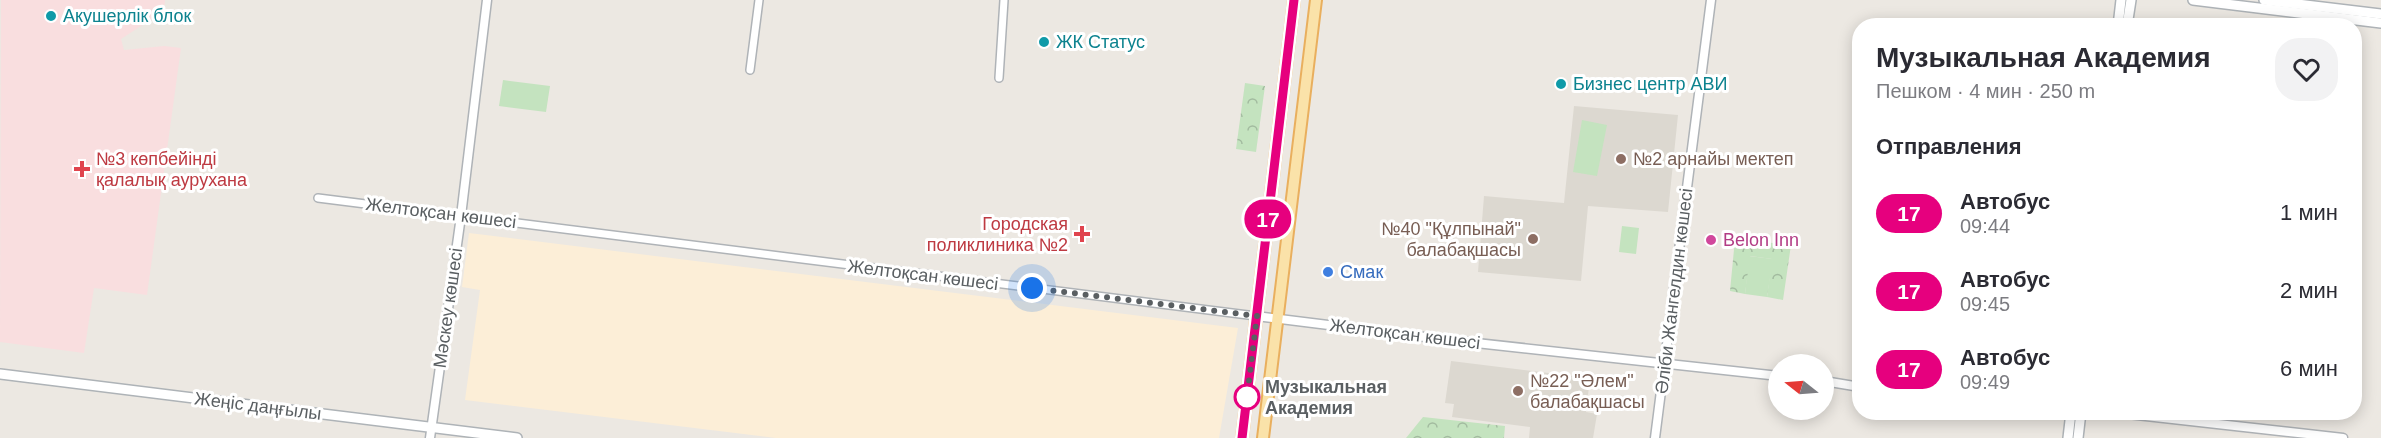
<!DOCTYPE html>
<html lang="ru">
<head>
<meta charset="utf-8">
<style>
  body { margin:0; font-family:Arial,sans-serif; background:#f2f2f3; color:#2b2b33; height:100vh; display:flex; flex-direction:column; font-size:22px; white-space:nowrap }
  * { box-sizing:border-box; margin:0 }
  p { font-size:20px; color:#7c7c81 }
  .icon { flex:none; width:33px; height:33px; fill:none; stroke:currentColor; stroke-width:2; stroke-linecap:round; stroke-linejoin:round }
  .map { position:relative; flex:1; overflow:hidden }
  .side { position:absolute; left:1852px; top:18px; width:510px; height:402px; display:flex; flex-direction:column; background:#fff; border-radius:24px; box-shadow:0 3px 15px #0003 }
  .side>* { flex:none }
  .badge { padding:0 12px; border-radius:20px; font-size:21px; line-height:39px }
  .needle { width:39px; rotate:287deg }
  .fabs { position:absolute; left:1768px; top:354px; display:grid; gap:12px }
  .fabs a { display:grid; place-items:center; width:66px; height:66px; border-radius:50%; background:#fff; box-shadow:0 3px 15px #0003; font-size:30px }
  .you { position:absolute; width:30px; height:30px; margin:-15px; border:4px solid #fff; border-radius:50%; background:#1a73e8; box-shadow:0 0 0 9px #1a73e833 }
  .map>.badge { position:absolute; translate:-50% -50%; box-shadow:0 0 0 3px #fff }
  h2 { padding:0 24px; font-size:22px; line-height:54px }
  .round { display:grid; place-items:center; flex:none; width:63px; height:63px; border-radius:24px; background:#f2f2f3 }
  .headline { display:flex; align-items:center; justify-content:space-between; height:102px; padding:0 24px }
  h1 { font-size:28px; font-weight:700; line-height:45px }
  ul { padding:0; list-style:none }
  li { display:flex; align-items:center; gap:18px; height:78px; padding:0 24px }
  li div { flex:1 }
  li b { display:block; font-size:22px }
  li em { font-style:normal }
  li .badge { min-width:66px; font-weight:700; text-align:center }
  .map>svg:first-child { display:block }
  .commercial { fill:#fceed7 }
  .education { fill:#dcd8d0 }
  .medical { fill:#f9dedf }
  .green { fill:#c4e3bf }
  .forest { fill:url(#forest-crowns) }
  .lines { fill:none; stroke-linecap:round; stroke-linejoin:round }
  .minor-casing { stroke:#afb3b7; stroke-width:10 }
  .tertiary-casing { stroke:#afb3b7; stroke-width:11 }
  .secondary-casing { stroke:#aeb3b7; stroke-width:12 }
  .primary-casing { stroke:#e9af5e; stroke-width:14 }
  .minor { stroke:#fff; stroke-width:7 }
  .tertiary { stroke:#fff; stroke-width:8 }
  .secondary { stroke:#fff; stroke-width:9 }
  .primary { stroke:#fae2a9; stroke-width:10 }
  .line-casing { stroke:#fff; stroke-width:14 }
  .line { stroke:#e6007e; stroke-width:9 }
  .walk { stroke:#5a5f62; stroke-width:6; stroke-dasharray:0 10.8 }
  .culture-dot { fill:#0f9aa8; stroke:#fff; stroke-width:2 }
  .education-dot { fill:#8d6e63; stroke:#fff; stroke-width:2 }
  .health-dot { fill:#e0444e; stroke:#fff; stroke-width:2 }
  .hotel-dot { fill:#d1479c; stroke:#fff; stroke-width:2 }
  .shop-dot { fill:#3f7fe0; stroke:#fff; stroke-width:2 }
  .stop-dot { fill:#fff; stroke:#e6007e; stroke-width:3 }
  .labels { text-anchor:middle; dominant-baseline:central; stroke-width:6; stroke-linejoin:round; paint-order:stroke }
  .culture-label { font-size:18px; fill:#0d838f; stroke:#fff; text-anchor:start }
  .health-label { font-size:18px; fill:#be3a42; stroke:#fff; text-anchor:start }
  .education-label { font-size:18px; fill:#785e54; stroke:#fff; text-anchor:start }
  .street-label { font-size:18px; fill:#5a5f62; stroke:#fff }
  .hotel-label { font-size:18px; fill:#b23c85; stroke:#fff; text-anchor:start }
  .shop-label { font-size:18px; fill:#366cbe; stroke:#fff; text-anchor:start }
  .stop-label { font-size:18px; font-weight:bold; fill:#5a5f62; stroke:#fff; text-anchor:start }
</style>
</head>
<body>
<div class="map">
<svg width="2381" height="438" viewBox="0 0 2381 438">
  <defs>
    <pattern id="forest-crowns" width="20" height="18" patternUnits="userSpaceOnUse" patternTransform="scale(1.5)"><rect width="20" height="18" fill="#c4e3bf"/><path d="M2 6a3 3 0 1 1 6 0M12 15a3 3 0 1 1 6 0" fill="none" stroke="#a2bb9f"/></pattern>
  </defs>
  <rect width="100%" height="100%" fill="#ece8e2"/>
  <!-- commercial -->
  <path class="commercial" d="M 469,233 L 1238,328 L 1219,438 L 776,438 L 465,400 L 480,290 L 462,287 Z"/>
  <!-- education -->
  <g class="education">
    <path d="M 1574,106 L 1678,115 L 1668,212 L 1588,206 L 1581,281 L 1478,272 L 1484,196 L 1564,203 Z"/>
    <path d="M 1451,361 L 1590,378 L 1586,412 L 1597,414 L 1593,438 L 1529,438 L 1530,427 L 1452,417 L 1454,404 L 1445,403 Z"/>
  </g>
  <!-- medical -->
  <path class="medical" d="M 1,0 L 165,0 L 164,11 L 121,39 L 124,50 L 164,46 L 181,48 L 147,295 L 94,288 L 84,353 L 0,342 Z"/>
  <!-- green -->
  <g class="green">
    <path d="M 503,80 L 550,86 L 546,112 L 499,106 Z"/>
    <path d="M 1582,120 L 1607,125 L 1597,176 L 1573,172 Z"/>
    <path d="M 1622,226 L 1639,228 L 1636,254 L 1619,252 Z"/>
    <path d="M 1749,256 L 1773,259 L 1767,297 L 1745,294 Z"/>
  </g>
  <!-- forest -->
  <g class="forest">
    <path d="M 1245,83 L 1265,86 L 1256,152 L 1236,149 Z"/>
    <path d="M 1735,239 L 1791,245 L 1783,300 L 1767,297 L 1772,259 L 1750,256 L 1745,294 L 1730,291 Z"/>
    <path d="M 1423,417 L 1505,426 L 1504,438 L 1406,438 Z"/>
  </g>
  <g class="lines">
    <!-- minor casing -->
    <g class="minor-casing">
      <g id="minor">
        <path d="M 750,70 L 759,0"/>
        <path d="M 999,78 L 1004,0"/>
        <path d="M 318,198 L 1256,316"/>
      </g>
    </g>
    <!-- tertiary casing -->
    <g class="tertiary-casing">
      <g id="tertiary">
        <path d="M 1256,316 L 1449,340 L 1779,376"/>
        <path d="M 1824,381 L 1860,387"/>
        <path d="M 2110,412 L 2343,438"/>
        <path d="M 430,438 L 461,216 L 487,0"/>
        <path d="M 1655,438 L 1711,0"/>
      </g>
    </g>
    <!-- secondary casing -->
    <g class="secondary-casing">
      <g id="secondary">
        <path d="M 2193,0 L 2381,23"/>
        <path d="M 2264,0 L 2381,14"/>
        <path d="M 2118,26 L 2121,0"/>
        <path d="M 2127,26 L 2131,0"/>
        <path d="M 0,374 L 517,438"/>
        <path d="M 2068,438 L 2071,412"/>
        <path d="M 2078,438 L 2081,412"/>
      </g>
    </g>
    <!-- primary casing -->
    <g class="primary-casing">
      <g id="primary">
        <path d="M 1242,438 L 1294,0"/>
        <path d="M 1263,438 L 1316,0"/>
      </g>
    </g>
    <!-- minor -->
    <use href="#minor" class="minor"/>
    <!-- tertiary -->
    <use href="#tertiary" class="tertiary"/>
    <!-- secondary -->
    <use href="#secondary" class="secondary"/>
    <!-- primary -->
    <use href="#primary" class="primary"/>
  </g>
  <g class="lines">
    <!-- line casing -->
    <g class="line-casing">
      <path id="line" d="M 1242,438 L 1294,0"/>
    </g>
    <!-- line -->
    <use href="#line" class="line"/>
    <!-- walk -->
    <path class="walk" d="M 1032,288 L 1257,316 L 1247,397"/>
  </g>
  <!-- markers -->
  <g class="culture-dot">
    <circle cx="51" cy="16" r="6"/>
    <circle cx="1044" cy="42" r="6"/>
    <circle cx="1561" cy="84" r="6"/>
  </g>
  <g class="education-dot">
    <circle cx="1621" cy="159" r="6"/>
    <circle cx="1533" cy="239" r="6"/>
    <circle cx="1518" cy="391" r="6"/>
  </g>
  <g class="health-dot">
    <path d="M79 160h6v6h6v6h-6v6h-6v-6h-6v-6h6z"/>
    <path d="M1079 225h6v6h6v6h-6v6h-6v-6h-6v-6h6z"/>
  </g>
  <circle class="hotel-dot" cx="1711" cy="240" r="6"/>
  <circle class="shop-dot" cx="1328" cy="272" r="6"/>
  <circle class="stop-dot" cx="1247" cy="397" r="12"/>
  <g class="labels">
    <!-- culture labels -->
    <g class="culture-label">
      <text x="63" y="16">Акушерлік блок</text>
      <text x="1056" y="42">ЖК Статус</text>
      <text x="1573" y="84">Бизнес центр АВИ</text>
    </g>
    <!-- health labels -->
    <g class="health-label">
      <text x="96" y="159">№3 көпбейінді<tspan x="96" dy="21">қалалық аурухана</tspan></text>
      <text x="1068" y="224" text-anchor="end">Городская<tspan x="1068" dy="21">поликлиника №2</tspan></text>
    </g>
    <!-- education labels -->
    <g class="education-label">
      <text x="1633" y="159">№2 арнайы мектеп</text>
      <text x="1521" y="229" text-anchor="end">№40 "Құлпынай"<tspan x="1521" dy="21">балабақшасы</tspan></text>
      <text x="1530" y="381">№22 "Әлем"<tspan x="1530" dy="21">балабақшасы</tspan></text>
    </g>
    <!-- street labels -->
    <g class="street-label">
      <text transform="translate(441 213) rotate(7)">Желтоқсан көшесі</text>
      <text transform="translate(923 275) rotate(7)">Желтоқсан көшесі</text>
      <text transform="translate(1674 291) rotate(-83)">Әліби Жангелдин көшесі</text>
      <text transform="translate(448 308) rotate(-82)">Мәскеу көшесі</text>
      <text transform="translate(1405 334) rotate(7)">Желтоқсан көшесі</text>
      <text transform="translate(258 406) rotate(7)">Жеңіс даңғылы</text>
    </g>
    <!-- hotel labels -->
    <g class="hotel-label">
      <text x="1723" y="240">Belon Inn</text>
    </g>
    <!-- shop labels -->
    <g class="shop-label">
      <text x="1340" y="272">Смак</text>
    </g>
    <!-- stop labels -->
    <g class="stop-label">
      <text x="1265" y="387">Музыкальная<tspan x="1265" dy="21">Академия</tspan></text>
    </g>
  </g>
</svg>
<div class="fabs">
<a><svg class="needle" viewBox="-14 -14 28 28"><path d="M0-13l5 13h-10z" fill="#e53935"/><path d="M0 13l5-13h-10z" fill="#7c7c81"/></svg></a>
</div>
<div class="you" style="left:1032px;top:288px"></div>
<b class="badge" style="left:1268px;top:219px;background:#e6007e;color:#fff">17</b>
<section class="side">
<div class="headline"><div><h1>Музыкальная Академия</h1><p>Пешком · 4 мин · 250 m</p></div><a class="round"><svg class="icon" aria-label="heart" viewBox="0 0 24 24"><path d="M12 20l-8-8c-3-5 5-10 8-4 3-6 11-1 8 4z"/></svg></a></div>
<h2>Отправления</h2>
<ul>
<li><span class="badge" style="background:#e6007e;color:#fff">17</span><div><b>Автобус</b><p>09:44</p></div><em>1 мин</em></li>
<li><span class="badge" style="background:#e6007e;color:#fff">17</span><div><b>Автобус</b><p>09:45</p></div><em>2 мин</em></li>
<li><span class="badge" style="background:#e6007e;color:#fff">17</span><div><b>Автобус</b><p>09:49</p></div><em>6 мин</em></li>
</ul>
</section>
</div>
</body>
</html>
